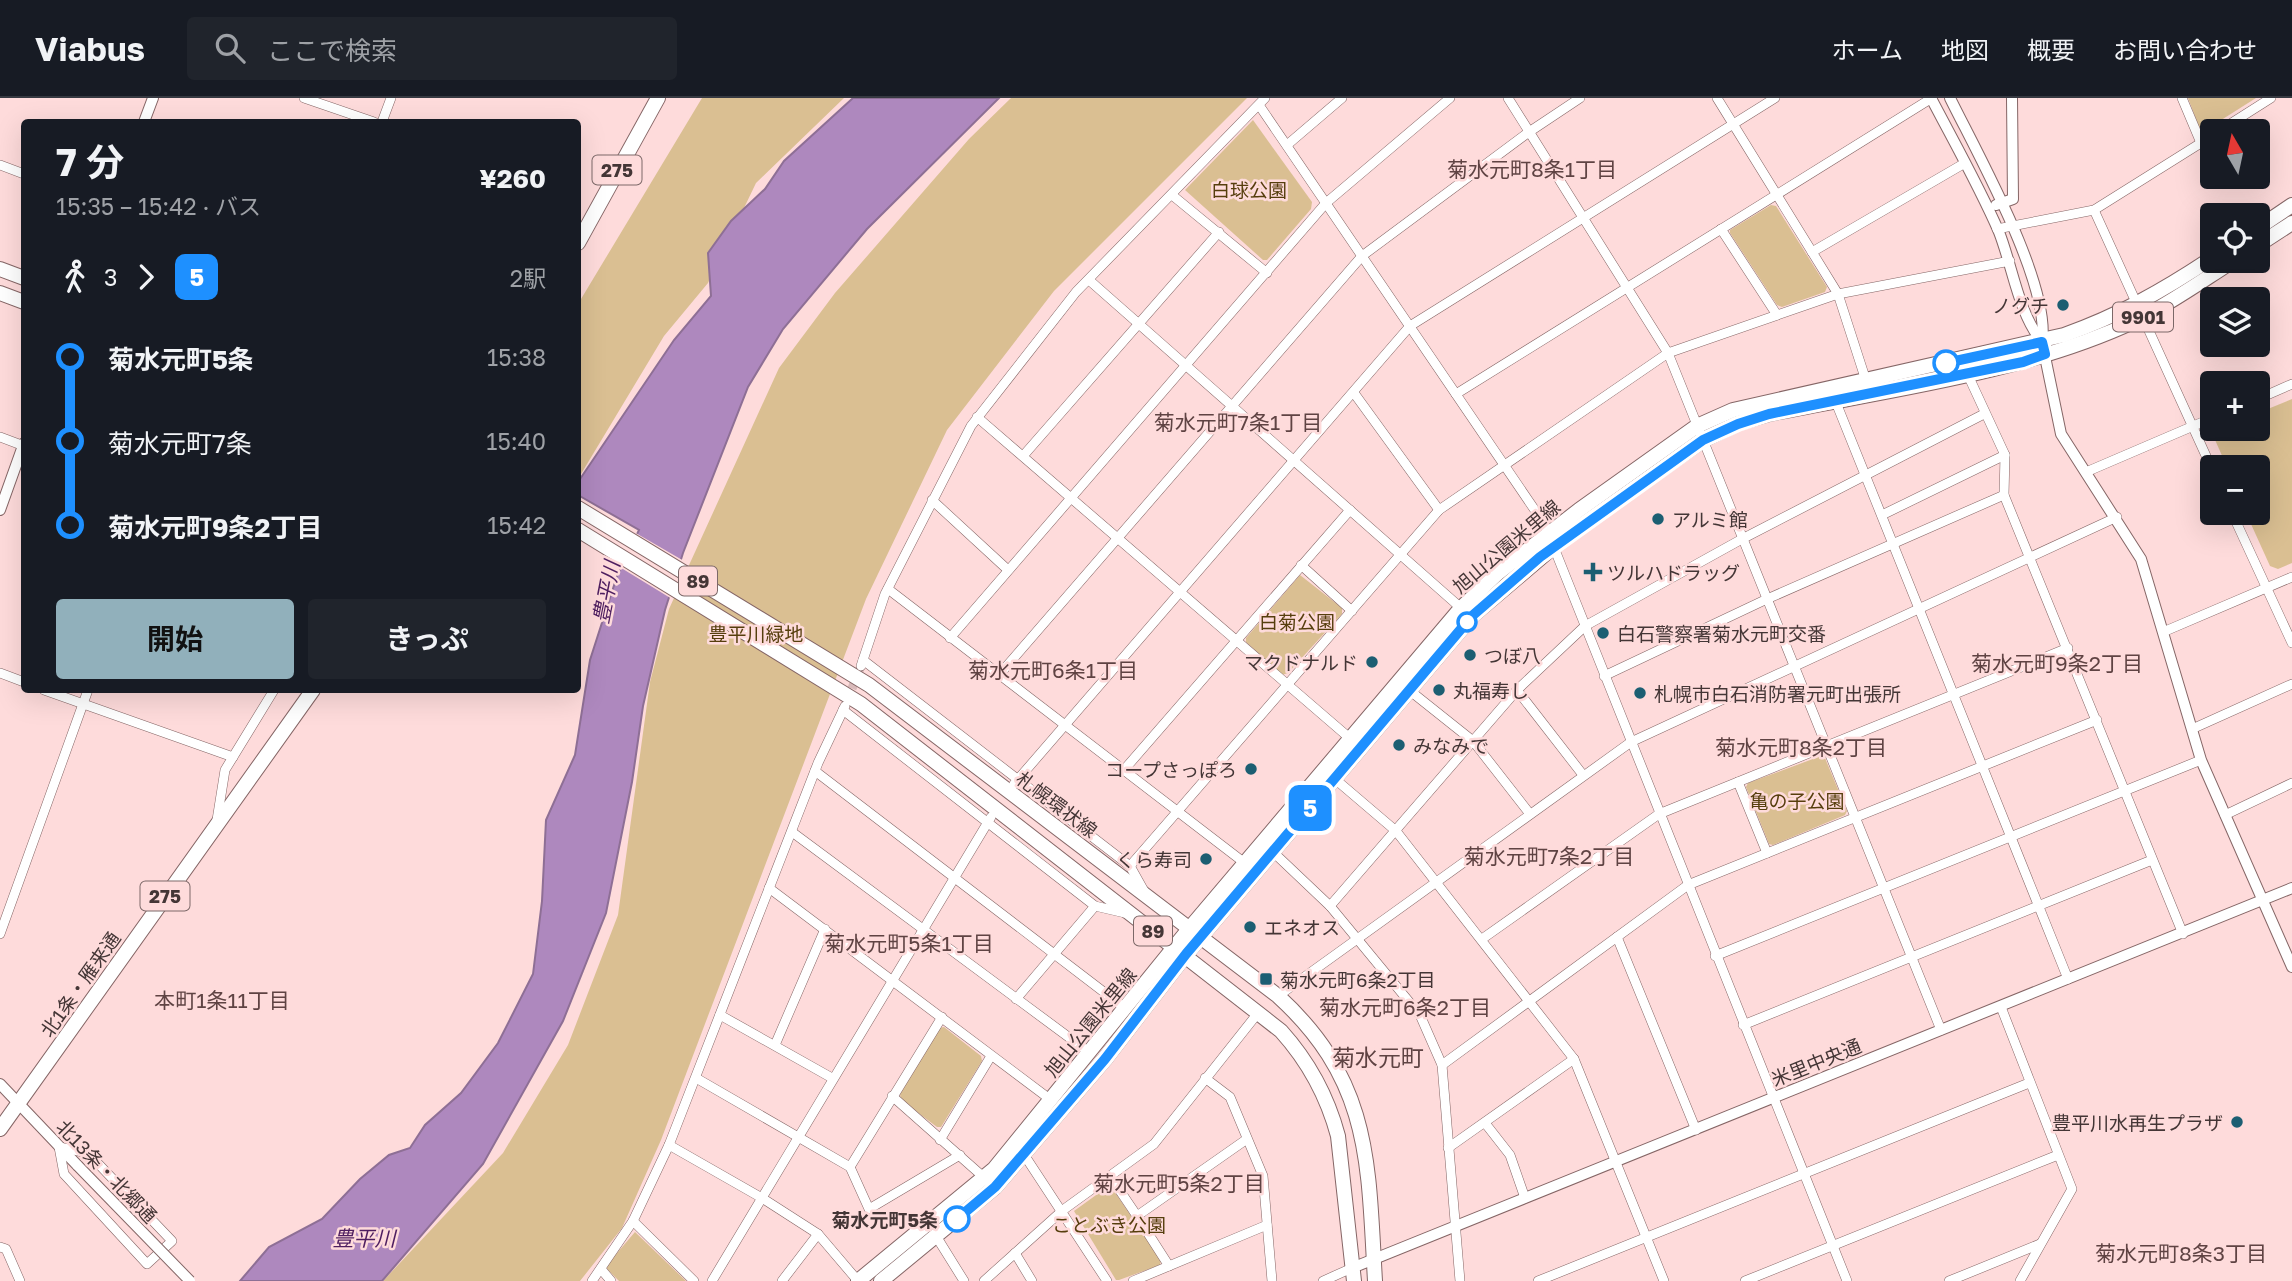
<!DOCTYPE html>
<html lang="ja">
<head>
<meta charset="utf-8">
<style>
  body { margin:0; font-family:"Golos Text","Noto Sans JP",sans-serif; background:#20242c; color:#f1f3f6; height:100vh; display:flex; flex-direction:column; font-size:26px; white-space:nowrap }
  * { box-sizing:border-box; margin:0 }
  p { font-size:23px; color:#9ea1a6 }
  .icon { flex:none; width:38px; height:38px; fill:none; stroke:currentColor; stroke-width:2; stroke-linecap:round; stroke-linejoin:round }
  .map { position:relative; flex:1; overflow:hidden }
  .details { position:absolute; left:21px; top:21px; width:560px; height:574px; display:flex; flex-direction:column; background:#171b24; border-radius:7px; box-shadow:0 7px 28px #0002 }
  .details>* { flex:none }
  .badge { padding:0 14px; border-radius:10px; font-size:24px; line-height:46px }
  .needle { width:46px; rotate:351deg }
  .buttons { position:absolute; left:2200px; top:21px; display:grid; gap:14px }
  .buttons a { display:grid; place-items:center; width:70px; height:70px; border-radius:7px; background:#171b24; box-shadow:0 7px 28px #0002; font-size:35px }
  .map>.badge { position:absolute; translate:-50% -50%; box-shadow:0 0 0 4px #fff }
  .legs { display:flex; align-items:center; gap:10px; height:77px; padding:0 35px; font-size:23px }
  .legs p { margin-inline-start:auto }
  .overview { display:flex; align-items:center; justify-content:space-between; height:119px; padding:0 35px }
  h1 { font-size:38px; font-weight:700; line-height:52px }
  .button { display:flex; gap:14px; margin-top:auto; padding:14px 35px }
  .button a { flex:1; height:80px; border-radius:7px; background:#91b0bb; color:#111; font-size:28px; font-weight:700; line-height:80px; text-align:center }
  .button a+a { background:#20242c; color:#f1f3f6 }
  ul { padding:0 35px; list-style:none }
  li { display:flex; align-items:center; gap:24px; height:84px; font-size:26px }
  li i { display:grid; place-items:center; width:10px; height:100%; margin:0 9px; background:currentColor }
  li i::after { content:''; width:18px; height:18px; margin:-9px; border:5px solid; border-radius:50%; background:#171b24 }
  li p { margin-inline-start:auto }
  li:first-child i { background:linear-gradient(#0000 50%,currentColor 0) }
  li:last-child i { background:linear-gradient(currentColor 50%,#0000 0) }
  header { display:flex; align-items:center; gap:42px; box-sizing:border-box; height:98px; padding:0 35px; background:#171b24; border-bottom:2px solid #363941 }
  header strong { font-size:33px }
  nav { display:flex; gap:38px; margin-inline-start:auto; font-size:24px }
  .search { width:490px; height:63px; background:#20242c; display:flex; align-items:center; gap:18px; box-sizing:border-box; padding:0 24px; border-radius:7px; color:#9ea1a6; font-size:26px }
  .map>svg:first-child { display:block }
  .green { fill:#dabf92 }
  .water { fill:#ae88be; stroke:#8e6f95; stroke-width:2 }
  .pier { fill:#fedbdb }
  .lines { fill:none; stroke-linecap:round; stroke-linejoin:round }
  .minor-tunnel { stroke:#d9baba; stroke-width:9; stroke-dasharray:9 4.5; stroke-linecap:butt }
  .minor-casing { stroke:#856666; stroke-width:10 }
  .tertiary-casing { stroke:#856666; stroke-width:12 }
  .primary-casing { stroke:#856666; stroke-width:16 }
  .trunk-casing { stroke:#856666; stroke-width:16 }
  .minor { stroke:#fff; stroke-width:9 }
  .tertiary { stroke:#fff; stroke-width:10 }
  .primary { stroke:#fff; stroke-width:14 }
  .trunk { stroke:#fff; stroke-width:14 }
  .tertiary-bridge-casing { stroke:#856666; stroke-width:12; stroke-linecap:butt }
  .tertiary-bridge { stroke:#fff; stroke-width:10 }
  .line-1-casing { stroke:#fff; stroke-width:16 }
  .line-1 { stroke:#1e90ff; stroke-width:10 }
  .poi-dot { fill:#1c5e72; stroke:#fedbdb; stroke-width:2.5 }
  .stop-1-dot { fill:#fff; stroke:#1e90ff; stroke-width:3.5 }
  .labels { text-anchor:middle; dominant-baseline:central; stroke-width:5; stroke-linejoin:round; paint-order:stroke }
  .shield { fill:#fedbdb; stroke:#7c6868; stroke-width:2 }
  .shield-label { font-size:18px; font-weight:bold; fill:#443636 }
  .park-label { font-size:19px; fill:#563e0d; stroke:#fedbdb }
  .poi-label { font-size:19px; fill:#443636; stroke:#fedbdb; text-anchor:start }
  .street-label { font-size:19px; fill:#443636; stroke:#fedbdb }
  .stop-label { font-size:19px; font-weight:bold; fill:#443636; stroke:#fedbdb; text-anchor:end }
  .neighbourhood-label { font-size:21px; fill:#5f4343; stroke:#fedbdb }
  .water-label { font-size:21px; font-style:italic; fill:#4e1e60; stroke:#fedbdb }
  .quarter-label { font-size:23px; fill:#5f4343; stroke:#fedbdb }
</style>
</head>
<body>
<header>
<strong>Viabus</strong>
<div class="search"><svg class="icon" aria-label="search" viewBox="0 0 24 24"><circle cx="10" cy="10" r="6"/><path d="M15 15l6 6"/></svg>ここで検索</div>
<nav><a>ホーム</a><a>地図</a><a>概要</a><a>お問い合わせ</a></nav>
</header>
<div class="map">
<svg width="2292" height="1183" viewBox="0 0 2292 1183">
  <rect width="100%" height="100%" fill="#fedbdb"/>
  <!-- green -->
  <g class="green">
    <path d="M 702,0 L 844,0 L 756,85 L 708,185 L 664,238 L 578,381 L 578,206 Z"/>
    <path d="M 1011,0 L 1247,0 L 1054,193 L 947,332 L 866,501 L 661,1042 L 622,1130 L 580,1183 L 383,1183 L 503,1055 L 568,947 L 618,817 L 650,584 L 669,511 L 779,270 L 835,195 L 969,41 Z"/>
    <path d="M 2188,0 L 2256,0 L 2207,31 L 2199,29 Z"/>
    <path d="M 1253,22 L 1312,104 L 1311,111 L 1267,162 L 1263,162 L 1185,92 Z"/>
    <path d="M 1771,107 L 1776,108 L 1827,189 L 1825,194 L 1782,209 L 1777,207 L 1730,135 L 1730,132 Z"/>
    <path d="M 2292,301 L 2292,465 L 2278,471 L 2270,468 L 2246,415 L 2258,415 L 2258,369 L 2227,369 L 2212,335 L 2221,331 L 2258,331 L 2258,315 Z"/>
    <path d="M 1300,477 L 1342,510 L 1342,516 L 1288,575 L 1282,577 L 1246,544 L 1246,540 Z"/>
    <path d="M 1821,658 L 1825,660 L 1847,713 L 1845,717 L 1773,747 L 1769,746 L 1746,689 L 1748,685 Z"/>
    <path d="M 944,929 L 981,958 L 982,963 L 941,1029 L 937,1029 L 901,1002 L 900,996 L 939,930 Z"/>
    <path d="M 1110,1087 L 1161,1162 L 1160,1167 L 1119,1182 L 1116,1182 L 1074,1113 Z"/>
    <path d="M 635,1134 L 686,1183 L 619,1183 L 605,1169 Z"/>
  </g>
  <!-- water -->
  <path class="water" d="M 853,0 L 999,0 L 867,131 L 783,231 L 748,289 L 683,455 L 665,512 L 643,608 L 632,684 L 606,815 L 563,923 L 483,1066 L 382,1183 L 240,1183 L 269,1149 L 322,1121 L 360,1081 L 389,1057 L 410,1050 L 425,1027 L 461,995 L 498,945 L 533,876 L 542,803 L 546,722 L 575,657 L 590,562 L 617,478 L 639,432 L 578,397 L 578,384 L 674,242 L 711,198 L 708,155 L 731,123 L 765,91 L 784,63 Z"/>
  <!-- pier -->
  <path class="pier" d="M 634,434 L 684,463 L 672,501 L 618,468 Z"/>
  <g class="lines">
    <!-- minor-tunnel -->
    <path class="minor-tunnel" d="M 847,603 L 861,568"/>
    <!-- minor casing -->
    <g class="minor-casing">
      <g id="minor">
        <path d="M 304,0 L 374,24"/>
        <path d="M 1508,0 L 1668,255 L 1941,932"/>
        <path d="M 1717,0 L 1838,196 L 1870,295"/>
        <path d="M 2182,0 L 2201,45"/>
        <path d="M 1259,7 L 1545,427 L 1847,1183"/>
        <path d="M 382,24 L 391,0"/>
        <path d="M 2219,33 L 2271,0"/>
        <path d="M 1287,47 L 1342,0"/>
        <path d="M 0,67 L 24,76"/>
        <path d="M 1172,97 L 1267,175"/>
        <path d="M 2094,112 L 2212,371"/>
        <path d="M 1721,131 L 1777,217"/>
        <path d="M 1997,131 L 2094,112 L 2212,38"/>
        <path d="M 1812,154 L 1965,65"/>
        <path d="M 1089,182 L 1461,510"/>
        <path d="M 1967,275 L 2005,357 L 2004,397 L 2183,836"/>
        <path d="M 1354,295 L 1439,412"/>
        <path d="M 1456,296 L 1932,0"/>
        <path d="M 2258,301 L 2292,286"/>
        <path d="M 1835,302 L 2068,881"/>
        <path d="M 977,319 L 1353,643"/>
        <path d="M 0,339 L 24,348"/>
        <path d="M 1023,358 L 1219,134"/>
        <path d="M 2086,374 L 2212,320"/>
        <path d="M 932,402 L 1008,472"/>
        <path d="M 2232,415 L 2292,545"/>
        <path d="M 1882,417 L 2005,357"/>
        <path d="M 1301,467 L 1352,513"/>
        <path d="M 888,491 L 1246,766"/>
        <path d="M 2163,534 L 2292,479"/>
        <path d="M 950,540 L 1326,105 L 1450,0"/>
        <path d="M 863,562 L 1130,768 L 1144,793"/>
        <path d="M 861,568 L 885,496 L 971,328 L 1076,194 L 1265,0"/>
        <path d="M 0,575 L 24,584"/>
        <path d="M 999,577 L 1362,158 L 1529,34 L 1580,0"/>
        <path d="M 1604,578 L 1767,501 L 2004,397"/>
        <path d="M 44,592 L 233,659"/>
        <path d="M 1409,592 L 1473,643 L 1530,716"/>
        <path d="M 1517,592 L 1583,677"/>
        <path d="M 843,612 L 1095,808 L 1125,815"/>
        <path d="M 2192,631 L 2292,586"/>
        <path d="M 815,673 L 1126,911"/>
        <path d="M 1123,673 L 1350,412"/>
        <path d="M 1335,681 L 1396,733 L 1574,961 L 1664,1183"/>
        <path d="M 1738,684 L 1767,755"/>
        <path d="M 1014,686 L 1410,228 L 1775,0"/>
        <path d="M 2225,717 L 2292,685"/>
        <path d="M 217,722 L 225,672 L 274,592"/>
        <path d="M 792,734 L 1090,955"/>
        <path d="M 1273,754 L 1330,808 L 1420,917 L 1442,967 L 1460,1183"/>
        <path d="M 1130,768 L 1439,412 L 1668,255 L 1838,196 L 2010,163"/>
        <path d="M 769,790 L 1051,1002"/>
        <path d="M 1330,808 L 1517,592 L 1585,528 L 1742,441 L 1984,316"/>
        <path d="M 0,836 L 88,592"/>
        <path d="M 1617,839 L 1696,1032"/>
        <path d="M 1482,841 L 1659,716 L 2068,550"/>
        <path d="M 1715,858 L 2201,662"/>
        <path d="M 1278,898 L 1631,644 L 2117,419"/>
        <path d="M 1016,901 L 1095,808"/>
        <path d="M 2001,909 L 2072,1091 L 2020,1183"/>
        <path d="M 720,917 L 832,980"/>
        <path d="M 1743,927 L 2152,762"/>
        <path d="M 775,947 L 825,831"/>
        <path d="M 1442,967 L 1688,787 L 2097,622"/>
        <path d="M 696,980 L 850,1069 L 942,919"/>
        <path d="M 1205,980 L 1230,999 L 1263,1078 L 1272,1183"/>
        <path d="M 892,998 L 988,1083"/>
        <path d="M 1485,1025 L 1510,1057 L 1525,1100"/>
        <path d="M 940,1042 L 991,958"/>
        <path d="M 669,1047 L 762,1100 L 818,1136 L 858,1183"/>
        <path d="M 59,1049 L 88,1055 L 172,1143 L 147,1166 L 64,1076 Z"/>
        <path d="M 1448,1050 L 1574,961"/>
        <path d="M 1021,1052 L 1107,1183"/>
        <path d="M 850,1069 L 869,1111 L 960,1057"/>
        <path d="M 1110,1078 L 1137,1118"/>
        <path d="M 633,1123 L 694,1183"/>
        <path d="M 936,1138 L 964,1183"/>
        <path d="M 0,1149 L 6,1151 L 20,1183"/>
        <path d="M 1015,1155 L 1032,1183"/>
        <path d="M 1169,1168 L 1137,1118 L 1247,1041"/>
        <path d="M 601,1171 L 611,1183"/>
        <path d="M 592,1183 L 633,1123 L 669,1047 L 818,665 L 845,608"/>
        <path d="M 712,1183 L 991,719"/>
        <path d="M 782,1183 L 818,1136"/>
        <path d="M 984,1183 L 1063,1112 L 1154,1046 L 1258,915"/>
        <path d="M 1133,1183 L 1267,1127"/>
        <path d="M 1323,1183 L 1352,1170"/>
        <path d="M 1538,1183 L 2029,985"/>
        <path d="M 1745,1183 L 2058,1057"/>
        <path d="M 1949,1183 L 2040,1146"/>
      </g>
    </g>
    <!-- tertiary casing -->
    <g class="tertiary-casing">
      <g id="tertiary">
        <path d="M 1931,0 C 1954,44 1979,88 1999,134 C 2013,170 2018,214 2042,244"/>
        <path d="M 1950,0 C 1977,55 2051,186 2042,244 L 2061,336 L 2141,461 L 2201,662 L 2292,869"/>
        <path d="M 144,24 L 153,0"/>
        <path d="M 1996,107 L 2013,101 L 2012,0"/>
        <path d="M 0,412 L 24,345"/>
        <path d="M 0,986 L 78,1068"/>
        <path d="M 1352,1170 L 2292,790"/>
      </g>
    </g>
    <!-- primary casing -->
    <g class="primary-casing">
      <g id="primary">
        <path d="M 2258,130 L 2292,107"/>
        <path d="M 2258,147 L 2292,125"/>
        <path d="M 0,171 L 24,180"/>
        <path d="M 0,195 L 24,204"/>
        <path d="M 578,410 L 869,587 L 1278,898 C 1372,984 1368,1065 1375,1183"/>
        <path d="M 578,432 L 861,606 L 1281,933 C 1309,964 1327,997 1338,1038 L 1354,1183"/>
        <path d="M 858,1183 L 994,1071 L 1189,831 L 1461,510 L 1498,475 L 1579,412 L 1697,328 L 1733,312 L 2064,237 C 2118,218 2164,192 2212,160"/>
        <path d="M 881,1183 L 995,1089 L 1105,961 L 1186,856 L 1472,518 L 1570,435 L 1703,342 L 1738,325 L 1769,316 C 1888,292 2023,275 2133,224 C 2168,207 2200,184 2233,163"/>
      </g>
    </g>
    <!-- trunk casing -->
    <g class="trunk-casing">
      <g id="trunk">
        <path d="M 578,145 L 658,0"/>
        <path d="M 0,1031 L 313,592"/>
      </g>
    </g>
    <!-- minor -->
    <use href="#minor" class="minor"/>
    <!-- tertiary -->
    <use href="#tertiary" class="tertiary"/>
    <!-- primary -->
    <use href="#primary" class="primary"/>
    <!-- trunk -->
    <use href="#trunk" class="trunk"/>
    <!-- tertiary-bridge casing -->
    <g class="tertiary-bridge-casing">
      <path id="tertiary-bridge" d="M 78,1068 L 190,1183"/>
    </g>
    <!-- tertiary-bridge -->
    <use href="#tertiary-bridge" class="tertiary-bridge"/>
  </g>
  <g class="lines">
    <!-- line-1 casing -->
    <g class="line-1-casing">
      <path id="line-1" d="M 957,1121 L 995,1089 L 1105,961 L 1186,856 L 1472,518 L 1540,459 L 1703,342 L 1738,326 L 1769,316 L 2023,264 L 2045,256 L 2042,244 L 1946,265"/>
    </g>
    <!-- line-1 -->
    <use href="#line-1" class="line-1"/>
  </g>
  <!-- markers -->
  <g class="poi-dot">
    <circle cx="2063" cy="207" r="7"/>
    <circle cx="1658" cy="421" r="7"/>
    <path d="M1589.5 463.5h7v7h7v7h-7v7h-7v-7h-7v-7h7z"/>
    <circle cx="1603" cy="535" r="7"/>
    <circle cx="1470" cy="557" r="7"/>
    <circle cx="1372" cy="564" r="7"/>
    <circle cx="1439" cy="592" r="7"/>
    <circle cx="1640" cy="595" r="7"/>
    <circle cx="1399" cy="647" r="7"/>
    <circle cx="1251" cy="671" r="7"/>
    <circle cx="1206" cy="761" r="7"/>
    <circle cx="1250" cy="829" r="7"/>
    <rect x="1259" y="874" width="14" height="14" rx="3.5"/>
    <circle cx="2237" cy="1024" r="7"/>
  </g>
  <g class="stop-1-dot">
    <circle cx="1946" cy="265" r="12"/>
    <circle cx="1467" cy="524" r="9"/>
    <circle cx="957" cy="1121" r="12"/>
  </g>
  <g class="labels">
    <!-- shield labels -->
    <g class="shield">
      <rect x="592.5" y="57.5" width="49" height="29" rx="5"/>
      <rect x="2113" y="204.5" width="60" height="29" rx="5"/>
      <rect x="679" y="468.5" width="38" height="29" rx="5"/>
      <rect x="140.5" y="783.5" width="49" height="29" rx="5"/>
      <rect x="1134" y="818.5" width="38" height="29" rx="5"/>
    </g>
    <g class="shield-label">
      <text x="617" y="72">275</text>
      <text x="2143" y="219">9901</text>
      <text x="698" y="483">89</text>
      <text x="165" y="798">275</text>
      <text x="1153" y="833">89</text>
    </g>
    <!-- park labels -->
    <g class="park-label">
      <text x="1249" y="91">白球公園</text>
      <text x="1297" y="523">白菊公園</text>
      <text x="756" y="535">豊平川緑地</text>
      <text x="1797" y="702">亀の子公園</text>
      <text x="1109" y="1126">ことぶき公園</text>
    </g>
    <!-- poi labels -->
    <g class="poi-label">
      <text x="2049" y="207" text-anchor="end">ノグチ</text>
      <text x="1672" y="421">アルミ館</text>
      <text x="1607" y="474">ツルハドラッグ</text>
      <text x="1617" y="535">白石警察署菊水元町交番</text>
      <text x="1484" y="557">つぼ八</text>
      <text x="1358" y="564" text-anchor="end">マクドナルド</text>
      <text x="1453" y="592">丸福寿し</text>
      <text x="1654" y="595">札幌市白石消防署元町出張所</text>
      <text x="1413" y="647">みなみで</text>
      <text x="1237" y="671" text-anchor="end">コープさっぽろ</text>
      <text x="1192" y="761" text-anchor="end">くら寿司</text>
      <text x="1264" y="829">エネオス</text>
      <text x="1280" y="881">菊水元町6条2丁目</text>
      <text x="2223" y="1024" text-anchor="end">豊平川水再生プラザ</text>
    </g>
    <!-- street labels -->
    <g class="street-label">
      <text transform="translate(1506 448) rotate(-40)">旭山公園米里線</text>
      <text transform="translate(1057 706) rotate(37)">札幌環状線</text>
      <text transform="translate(80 886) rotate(-55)">北1条・雁来通</text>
      <text transform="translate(1090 924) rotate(-51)">旭山公園米里線</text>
      <text transform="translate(1816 964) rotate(-22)">米里中央通</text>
      <text transform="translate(107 1073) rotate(46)">北13条・北郷通</text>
    </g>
    <!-- stop labels -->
    <g class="stop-label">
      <text x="938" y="1121">菊水元町5条</text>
    </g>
    <!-- neighbourhood labels -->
    <g class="neighbourhood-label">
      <text x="1532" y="71">菊水元町8条1丁目</text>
      <text x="1238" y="324">菊水元町7条1丁目</text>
      <text x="2057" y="565">菊水元町9条2丁目</text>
      <text x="1053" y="572">菊水元町6条1丁目</text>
      <text x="1801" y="649">菊水元町8条2丁目</text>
      <text x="1549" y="758">菊水元町7条2丁目</text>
      <text x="909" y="845">菊水元町5条1丁目</text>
      <text x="222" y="902">本町1条11丁目</text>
      <text x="1405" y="909">菊水元町6条2丁目</text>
      <text x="1179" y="1085">菊水元町5条2丁目</text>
      <text x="2181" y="1155">菊水元町8条3丁目</text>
    </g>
    <!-- water labels -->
    <g class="water-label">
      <text transform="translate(606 494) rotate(-79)">豊平川</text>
      <text x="364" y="1140">豊平川</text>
    </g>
    <!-- quarter labels -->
    <g class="quarter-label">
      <text x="1378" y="959">菊水元町</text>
    </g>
  </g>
</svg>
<div class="buttons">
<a><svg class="needle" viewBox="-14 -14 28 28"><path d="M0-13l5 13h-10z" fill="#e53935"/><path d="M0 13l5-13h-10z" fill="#9ea1a6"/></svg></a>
<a><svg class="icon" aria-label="locate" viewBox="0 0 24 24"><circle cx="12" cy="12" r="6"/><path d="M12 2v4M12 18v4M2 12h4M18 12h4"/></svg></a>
<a><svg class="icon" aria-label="layers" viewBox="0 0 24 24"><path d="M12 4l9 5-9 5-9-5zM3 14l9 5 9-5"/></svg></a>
<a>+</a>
<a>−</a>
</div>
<b class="badge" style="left:1310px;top:710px;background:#1e90ff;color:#fff">5</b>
<section class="details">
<div class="overview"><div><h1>7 分</h1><p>15:35 – 15:42 · バス</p></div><b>¥260</b></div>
<div class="legs"><svg class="icon" aria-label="walk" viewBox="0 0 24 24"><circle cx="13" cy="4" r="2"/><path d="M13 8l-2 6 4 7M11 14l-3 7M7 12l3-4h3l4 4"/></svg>3<svg class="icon" aria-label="forward" viewBox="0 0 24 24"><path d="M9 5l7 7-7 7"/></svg><b class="badge" style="background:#1e90ff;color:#fff">5</b><p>2駅</p></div>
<ul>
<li><i style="color:#1e90ff"></i><b>菊水元町5条</b><p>15:38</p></li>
<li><i style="color:#1e90ff"></i><span>菊水元町7条</span><p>15:40</p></li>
<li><i style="color:#1e90ff"></i><b>菊水元町9条2丁目</b><p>15:42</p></li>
</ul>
<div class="button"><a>開始</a><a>きっぷ</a></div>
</section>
</div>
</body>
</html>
